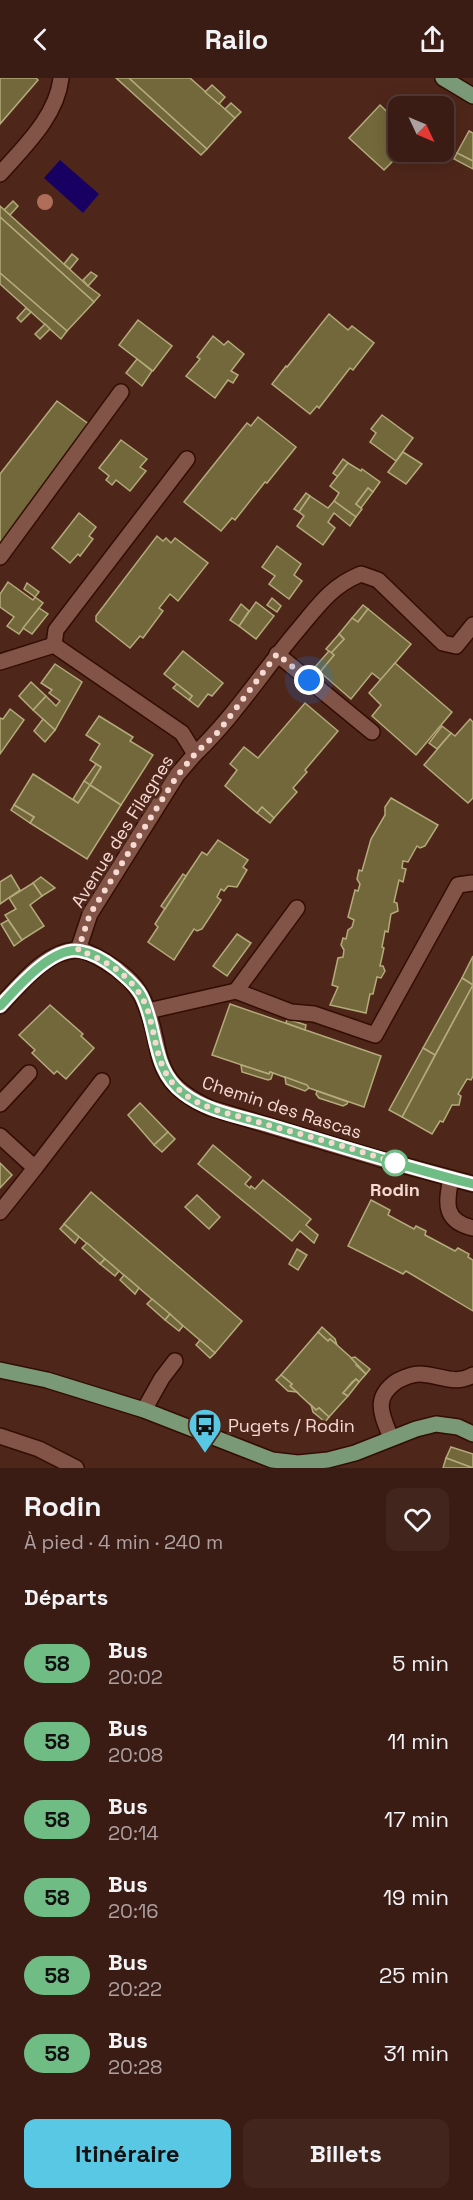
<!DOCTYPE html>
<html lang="fr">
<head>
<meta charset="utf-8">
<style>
  body { margin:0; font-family:"Space Grotesk",sans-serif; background:#42251d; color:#f1f3f6; height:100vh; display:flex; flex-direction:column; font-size:22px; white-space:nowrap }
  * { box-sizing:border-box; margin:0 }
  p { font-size:20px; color:#aca1a0 }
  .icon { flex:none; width:33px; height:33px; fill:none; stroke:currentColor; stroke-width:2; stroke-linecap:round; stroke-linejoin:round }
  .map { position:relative; height:1390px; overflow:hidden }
  .panel { display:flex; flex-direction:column; background:#3b1c14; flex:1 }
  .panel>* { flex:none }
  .badge { padding:0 12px; border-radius:20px; font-size:21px; line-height:39px }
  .needle { width:39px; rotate:134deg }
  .tools { position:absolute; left:388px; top:18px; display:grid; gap:12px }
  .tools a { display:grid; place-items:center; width:66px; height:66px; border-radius:12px; background:#3b1c14; box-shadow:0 3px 15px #0003,0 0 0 2px #543a34; font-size:30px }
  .you { position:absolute; width:30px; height:30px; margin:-15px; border:4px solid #fff; border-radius:50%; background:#1a73e8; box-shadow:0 0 0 9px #1a73e833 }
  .map>.badge { position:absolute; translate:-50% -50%; box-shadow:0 0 0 3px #fff }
  h2 { padding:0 24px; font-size:22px; line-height:54px }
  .round { display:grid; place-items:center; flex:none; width:63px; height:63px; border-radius:12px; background:#42251d }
  .summary { display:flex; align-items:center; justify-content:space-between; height:102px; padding:0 24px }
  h1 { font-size:28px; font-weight:600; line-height:45px }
  .action { display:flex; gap:12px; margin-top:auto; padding:12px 24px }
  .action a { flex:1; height:69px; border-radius:12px; background:#59c8e5; color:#111; font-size:24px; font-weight:600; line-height:69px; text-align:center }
  .action a+a { background:#42251d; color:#f1f3f6 }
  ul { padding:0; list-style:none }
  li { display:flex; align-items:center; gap:18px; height:78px; padding:0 24px }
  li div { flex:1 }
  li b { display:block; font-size:22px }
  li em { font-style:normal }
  li .badge { min-width:66px; font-weight:700; text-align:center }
  header { display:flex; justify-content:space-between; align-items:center; height:78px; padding:0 24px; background:#3b1c14; font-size:27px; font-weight:600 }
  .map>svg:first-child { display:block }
  .water { fill:#180063 }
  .building { fill:#72683b; stroke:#b4aa7b; stroke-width:1.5 }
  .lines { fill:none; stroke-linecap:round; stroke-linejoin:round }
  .minor-casing { stroke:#330d03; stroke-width:18 }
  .major-casing { stroke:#330d03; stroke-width:18 }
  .minor { stroke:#825447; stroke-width:15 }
  .major { stroke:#7a9977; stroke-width:15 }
  .tree { fill:#af6e5a }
  .line-casing { stroke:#fff; stroke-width:14 }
  .line { stroke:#6fbc85; stroke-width:9 }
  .walk { stroke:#f6dad2; stroke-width:6; stroke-dasharray:0 10.8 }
  .stop-dot { fill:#fff; stroke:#6fbc85; stroke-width:3 }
  .labels { text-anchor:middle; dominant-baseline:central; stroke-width:6; stroke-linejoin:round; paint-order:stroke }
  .street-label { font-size:18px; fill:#f6dad2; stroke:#4f261a }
  .stop-label { font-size:18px; font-weight:bold; fill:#f6dad2; stroke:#4f261a }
  .poi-label { font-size:18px; fill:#f6dad2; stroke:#4f261a; text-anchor:start }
</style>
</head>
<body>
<header><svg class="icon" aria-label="back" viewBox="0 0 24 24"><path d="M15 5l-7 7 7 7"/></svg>Railo<svg class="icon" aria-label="share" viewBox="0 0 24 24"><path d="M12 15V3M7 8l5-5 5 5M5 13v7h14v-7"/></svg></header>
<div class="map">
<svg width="473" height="1390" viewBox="0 0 473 1390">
  <rect width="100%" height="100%" fill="#4f261a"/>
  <!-- water -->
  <path class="water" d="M 60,82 L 99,116 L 83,135 L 44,100 Z"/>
  <!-- building -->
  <g class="building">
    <path d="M 0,0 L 36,0 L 38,2 L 0,46 Z"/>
    <path d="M 116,0 L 129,0 L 207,71 L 201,77 Z"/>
    <path d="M 129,0 L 190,0 L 235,40 L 207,71 Z"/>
    <path d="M 212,7 L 225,19 L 219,26 L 205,14 Z"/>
    <path d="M 231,25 L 241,34 L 235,40 L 225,31 Z"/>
    <path d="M 380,27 L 399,45 L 399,74 L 402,74 L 384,92 L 349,60 Z"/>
    <path d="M 469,53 L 473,55 L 473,83 L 457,75 Z"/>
    <path d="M 457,75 L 473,83 L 473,91 L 454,81 Z"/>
    <path d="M 13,123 L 18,128 L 10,137 L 4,132 Z"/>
    <path d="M 0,128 L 88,208 L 100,217 L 94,224 L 0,139 Z"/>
    <path d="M 0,139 L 94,224 L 67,253 L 0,195 Z"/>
    <path d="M 72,176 L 78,181 L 70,191 L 64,186 Z"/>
    <path d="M 91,194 L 97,198 L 88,208 L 83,202 Z"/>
    <path d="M 0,195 L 67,253 L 61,261 L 0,206 Z"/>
    <path d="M 26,230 L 31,234 L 21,244 L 17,240 Z"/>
    <path d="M 329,236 L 348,252 L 352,248 L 374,265 L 353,292 L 350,290 L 319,330 L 317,328 L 310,336 L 272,306 L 286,288 L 287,289 Z"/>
    <path d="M 138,242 L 172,268 L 153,293 L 119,267 Z"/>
    <path d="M 45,246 L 50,251 L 40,261 L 35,256 Z"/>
    <path d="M 213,258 L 224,267 L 228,263 L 244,276 L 231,293 L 238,297 L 233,305 L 228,302 L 215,320 L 186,298 L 200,281 L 197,279 Z"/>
    <path d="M 137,281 L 152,293 L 142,308 L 126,295 Z"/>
    <path d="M 57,323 L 90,347 L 0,465 L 0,396 Z"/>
    <path d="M 382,337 L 413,360 L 396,383 L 370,364 L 376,355 L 371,351 Z"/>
    <path d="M 258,339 L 296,369 L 267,405 L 265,404 L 235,442 L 232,440 L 221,453 L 184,424 L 247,345 L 251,348 Z"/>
    <path d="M 121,362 L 147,381 L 140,389 L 146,393 L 130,413 L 116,402 L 112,407 L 106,402 L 109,398 L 99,390 Z"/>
    <path d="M 403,374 L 422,386 L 406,406 L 388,394 Z"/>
    <path d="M 343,381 L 348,385 L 338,399 L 333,395 Z"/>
    <path d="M 348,385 L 361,393 L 362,391 L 380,404 L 373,414 L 368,410 L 356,426 L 362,431 L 356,439 L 334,423 L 339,415 L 330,408 Z"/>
    <path d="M 368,410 L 373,414 L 361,430 L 356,426 Z"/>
    <path d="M 306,415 L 310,418 L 299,434 L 294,431 Z"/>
    <path d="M 310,418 L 328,430 L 334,423 L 356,439 L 350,448 L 334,435 L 328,444 L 335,450 L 323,467 L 297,448 L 304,438 L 299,434 Z"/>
    <path d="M 79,435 L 96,449 L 89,458 L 93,461 L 80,478 L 78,476 L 70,485 L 52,470 Z"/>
    <path d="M 157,458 L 163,463 L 166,460 L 171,465 L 175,460 L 208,485 L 178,523 L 170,516 L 159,530 L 163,533 L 143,560 L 140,558 L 130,570 L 96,543 L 96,538 Z"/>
    <path d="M 277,468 L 301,486 L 294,497 L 302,503 L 289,521 L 269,506 L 275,498 L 262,489 Z"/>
    <path d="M 8,504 L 33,522 L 35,519 L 43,525 L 19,556 L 7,548 L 14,539 L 0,529 L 0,516 Z"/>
    <path d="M 27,505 L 39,514 L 35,519 L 24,511 Z"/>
    <path d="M 272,520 L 281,528 L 277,534 L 267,527 Z"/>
    <path d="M 256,524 L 274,538 L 256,561 L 239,548 Z"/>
    <path d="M 241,526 L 249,533 L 239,548 L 230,542 Z"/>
    <path d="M 363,527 L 368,531 L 358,544 L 352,540 Z"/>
    <path d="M 39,530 L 48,536 L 32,556 L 23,550 Z"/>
    <path d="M 368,531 L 411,566 L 381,602 L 372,595 L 351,621 L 320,594 L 334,577 L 331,575 L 344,561 L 339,556 L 352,540 L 358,544 Z"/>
    <path d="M 339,556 L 344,561 L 331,575 L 326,571 Z"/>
    <path d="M 183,573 L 223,605 L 212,618 L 208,616 L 198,629 L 189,622 L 192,618 L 164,596 Z"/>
    <path d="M 329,573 L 334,577 L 320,594 L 315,589 Z"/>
    <path d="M 395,585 L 452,634 L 416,677 L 372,638 L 381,627 L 369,615 Z"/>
    <path d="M 55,586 L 82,604 L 55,652 L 33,632 L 46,618 L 56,628 L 60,623 L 49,615 L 52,612 L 41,605 Z"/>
    <path d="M 31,604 L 46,618 L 33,632 L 19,618 Z"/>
    <path d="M 177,606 L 192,618 L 189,622 L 173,610 Z"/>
    <path d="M 305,625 L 338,653 L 305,692 L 307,694 L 293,710 L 297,714 L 274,740 L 262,729 L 257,735 L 225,708 L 237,692 L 230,686 L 244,669 L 258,680 Z"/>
    <path d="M 10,631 L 24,642 L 0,676 L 0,640 L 3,641 Z"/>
    <path d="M 99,638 L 133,659 L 130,663 L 153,677 L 121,727 L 90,707 L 101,689 L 90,682 L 100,666 L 86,657 Z"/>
    <path d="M 43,641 L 55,652 L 45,664 L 34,653 Z"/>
    <path d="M 470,641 L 473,644 L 473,720 L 468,725 L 424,687 L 451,655 L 455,658 Z"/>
    <path d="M 442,648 L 451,655 L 437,671 L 429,665 Z"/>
    <path d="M 96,686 L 101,689 L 90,707 L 84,703 Z"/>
    <path d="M 33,696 L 78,725 L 90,707 L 121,727 L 87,781 L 30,745 L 34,739 L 14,727 Z"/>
    <path d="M 84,703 L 90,707 L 78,725 L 73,721 Z"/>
    <path d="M 391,720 L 438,747 L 425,768 L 420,770 L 417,768 L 408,784 L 403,783 L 402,790 L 406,791 L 403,804 L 399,802 L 394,824 L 397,825 L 398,833 L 391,836 L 388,854 L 385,853 L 382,869 L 384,870 L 380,888 L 383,888 L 385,893 L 381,900 L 377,899 L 373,916 L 370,916 L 366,935 L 330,927 L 338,909 L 332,907 L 338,880 L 343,879 L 344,872 L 341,867 L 343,860 L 346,861 L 348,852 L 352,849 L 354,842 L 348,839 L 355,812 L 358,813 L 360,806 L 357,801 L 359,792 L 362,793 L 371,761 L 385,737 L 385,729 Z"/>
    <path d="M 14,727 L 34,739 L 30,745 L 11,732 Z"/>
    <path d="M 262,729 L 274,740 L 270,745 L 257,735 Z"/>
    <path d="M 218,762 L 248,782 L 243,789 L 247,792 L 237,809 L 228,808 L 224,813 L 221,811 L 217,819 L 221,822 L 202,851 L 197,853 L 194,851 L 174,882 L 148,864 L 158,849 L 155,846 L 186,798 L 202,774 L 207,777 Z"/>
    <path d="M 183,796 L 186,798 L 165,831 L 161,828 Z"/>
    <path d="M 11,797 L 20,812 L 0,826 L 0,804 Z"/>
    <path d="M 41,799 L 55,810 L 42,818 L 33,805 Z"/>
    <path d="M 33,805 L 42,818 L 30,827 L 44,848 L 22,862 L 5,837 L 16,831 L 9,820 Z"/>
    <path d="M 8,842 L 22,862 L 14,868 L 1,846 Z"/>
    <path d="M 237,856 L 251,865 L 227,898 L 213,888 Z"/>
    <path d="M 473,878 L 473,907 L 462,900 Z"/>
    <path d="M 462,900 L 473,907 L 435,977 L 423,970 Z"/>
    <path d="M 473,907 L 473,998 L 471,1002 L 467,1001 L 458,1016 L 461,1018 L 459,1027 L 452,1027 L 443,1044 L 440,1043 L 432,1056 L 402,1039 Z"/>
    <path d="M 230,926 L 381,978 L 364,1029 L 309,1010 L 306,1007 L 273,995 L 270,994 L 269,996 L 212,977 Z"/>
    <path d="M 50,927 L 83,956 L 81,958 L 94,970 L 66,1001 L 57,993 L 54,996 L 32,975 L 35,972 L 19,957 Z"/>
    <path d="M 287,941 L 306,947 L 305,952 L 286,945 Z"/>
    <path d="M 423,970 L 435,977 L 402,1039 L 389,1032 Z"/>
    <path d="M 241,987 L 269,996 L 270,994 L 273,995 L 271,1001 L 268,1002 L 242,994 Z"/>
    <path d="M 285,999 L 307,1007 L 309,1010 L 305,1013 L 286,1006 Z"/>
    <path d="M 317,1013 L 348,1024 L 347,1026 L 343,1028 L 319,1020 L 316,1016 Z"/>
    <path d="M 140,1025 L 168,1054 L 154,1067 L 128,1037 Z"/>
    <path d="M 168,1054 L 175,1061 L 162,1074 L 154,1067 Z"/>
    <path d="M 213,1067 L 251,1099 L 245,1106 L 250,1110 L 251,1108 L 255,1111 L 263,1102 L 311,1141 L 306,1147 L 318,1157 L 314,1165 L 300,1153 L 292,1163 L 198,1086 Z"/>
    <path d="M 0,1085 L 12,1097 L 0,1110 Z"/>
    <path d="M 91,1114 L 242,1243 L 215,1275 L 64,1146 Z"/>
    <path d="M 197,1117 L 220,1139 L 209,1151 L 185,1129 Z"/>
    <path d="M 371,1122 L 390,1132 L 388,1137 L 414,1151 L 416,1148 L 426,1153 L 425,1157 L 455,1173 L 458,1170 L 469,1176 L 468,1179 L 473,1182 L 473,1233 L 406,1193 L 403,1196 L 348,1168 Z"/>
    <path d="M 64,1146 L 79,1159 L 75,1165 L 60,1151 Z"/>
    <path d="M 87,1165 L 105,1181 L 100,1186 L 82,1170 Z"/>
    <path d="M 297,1171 L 307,1177 L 298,1192 L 289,1186 Z"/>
    <path d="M 105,1181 L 119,1193 L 115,1198 L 100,1186 Z"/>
    <path d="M 124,1197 L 139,1210 L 135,1216 L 120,1202 Z"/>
    <path d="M 152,1221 L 170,1236 L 165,1242 L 147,1226 Z"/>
    <path d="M 170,1236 L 183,1248 L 179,1253 L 165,1242 Z"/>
    <path d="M 322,1249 L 335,1261 L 337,1267 L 330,1261 L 328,1263 L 318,1254 Z"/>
    <path d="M 318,1254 L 328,1263 L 330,1261 L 337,1267 L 357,1285 L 356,1287 L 366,1296 L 359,1304 L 356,1301 L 352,1304 L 343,1315 L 348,1318 L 329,1339 L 319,1330 L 316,1332 L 290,1308 L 292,1306 L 281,1297 Z"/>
    <path d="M 200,1262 L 215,1275 L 210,1280 L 196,1267 Z"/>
    <path d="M 355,1279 L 370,1291 L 366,1296 L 351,1280 Z"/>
    <path d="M 281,1297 L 292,1306 L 290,1308 L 297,1314 L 288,1313 L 276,1302 Z"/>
    <path d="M 356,1301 L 359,1304 L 348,1318 L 343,1315 Z"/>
    <path d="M 311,1327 L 316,1332 L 319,1330 L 329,1339 L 325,1344 L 313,1334 Z"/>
    <path d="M 451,1369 L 473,1376 L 473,1390 L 446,1380 Z"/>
    <path d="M 446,1380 L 473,1390 L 443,1390 Z"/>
  </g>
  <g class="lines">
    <!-- minor casing -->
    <g class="minor-casing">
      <g id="minor">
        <path d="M 0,96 C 24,69 57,38 61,0"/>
        <path d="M 0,479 L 121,314"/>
        <path d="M 54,567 L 56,552 L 187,381"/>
        <path d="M 277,576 L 372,654"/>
        <path d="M 0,584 L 54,567 L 182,655 L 195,676 L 177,697 L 90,836 L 78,872"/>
        <path d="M 195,676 C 234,639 263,593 297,553 C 318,528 331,508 361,496 L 378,502 L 443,565 L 456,568 L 473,547"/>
        <path d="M 236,913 L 297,830"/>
        <path d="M 0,928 C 20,907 45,873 77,872 C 86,872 98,879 106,884 C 120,892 135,905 142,919 C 167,971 144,1000 210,1030 L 384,1082 L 473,1106"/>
        <path d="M 148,933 L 236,913 L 291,934 L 314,936 L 375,957 L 458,807 L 472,805"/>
        <path d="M 0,1026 L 29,995"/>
        <path d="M 0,1058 L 35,1090 L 0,1134"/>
        <path d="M 35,1090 L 102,1003"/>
        <path d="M 451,1100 C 446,1125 443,1143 473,1150"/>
        <path d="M 144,1332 L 162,1300 L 175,1283"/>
        <path d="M 0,1358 L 39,1371 L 76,1390"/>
        <path d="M 391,1360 C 382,1337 372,1320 397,1303 C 403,1300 411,1296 419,1296 C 438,1296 455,1308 473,1297"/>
      </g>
    </g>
    <!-- major casing -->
    <g class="major-casing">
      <g id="major">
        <path d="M 443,0 L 473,18"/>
        <path d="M 0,1292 L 47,1302 L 144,1332 L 272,1382 L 298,1385 L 328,1382 L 355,1375 L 416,1351 L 436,1346 L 458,1349 L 473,1356"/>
      </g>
    </g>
    <!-- minor -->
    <use href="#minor" class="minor"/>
    <!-- major -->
    <use href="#major" class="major"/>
  </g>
  <!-- trees -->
  <circle class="tree" cx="45" cy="124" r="8"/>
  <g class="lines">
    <!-- line casing -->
    <g class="line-casing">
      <path id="line" d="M 0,928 C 17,910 52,868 80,873 C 93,875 106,883 116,891 C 125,899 135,906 141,917 C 158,949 151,991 183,1015 C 207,1034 243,1039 272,1048 C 339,1068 405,1089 473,1106"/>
    </g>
    <!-- line -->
    <use href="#line" class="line"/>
    <!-- walk -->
    <path class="walk" d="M 309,602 L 277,576 L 219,653 L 195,676 L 177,698 L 90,836 L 78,872 C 109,883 137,901 148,933 C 157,962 156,995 183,1015 C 203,1031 231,1036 255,1043 C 301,1057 351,1069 395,1085"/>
  </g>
  <!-- icons -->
  <defs>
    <g id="bus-pin" transform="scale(1.725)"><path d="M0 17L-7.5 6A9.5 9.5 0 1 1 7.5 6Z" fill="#59c8e5" stroke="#4f261a"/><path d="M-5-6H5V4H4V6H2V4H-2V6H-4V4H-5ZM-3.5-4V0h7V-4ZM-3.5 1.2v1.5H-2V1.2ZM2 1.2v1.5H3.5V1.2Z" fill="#111"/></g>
  </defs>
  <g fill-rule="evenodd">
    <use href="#bus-pin" x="205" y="1347"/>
  </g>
  <!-- markers -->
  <circle class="stop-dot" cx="395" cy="1085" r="12"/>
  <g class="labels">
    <!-- street labels -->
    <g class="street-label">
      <text transform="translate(122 753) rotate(-58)">Avenue des Filagnes</text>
      <text transform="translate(282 1029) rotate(18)">Chemin des Rascas</text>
    </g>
    <!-- stop labels -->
    <g class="stop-label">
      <text x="395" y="1111">Rodin</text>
    </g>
    <!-- poi labels -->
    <g class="poi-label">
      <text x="228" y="1347">Pugets / Rodin</text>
    </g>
  </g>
</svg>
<div class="tools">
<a><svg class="needle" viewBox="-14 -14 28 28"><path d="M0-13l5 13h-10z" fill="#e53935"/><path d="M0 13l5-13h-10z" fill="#aca1a0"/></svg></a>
</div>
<div class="you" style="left:309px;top:602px"></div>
</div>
<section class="panel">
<div class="summary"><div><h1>Rodin</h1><p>À pied · 4 min · 240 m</p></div><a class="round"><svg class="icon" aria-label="heart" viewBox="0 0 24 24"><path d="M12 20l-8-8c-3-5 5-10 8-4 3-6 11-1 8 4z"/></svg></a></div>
<h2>Départs</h2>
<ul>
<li><span class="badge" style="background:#6fbc85;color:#111">58</span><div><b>Bus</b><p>20:02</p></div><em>5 min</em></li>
<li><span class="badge" style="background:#6fbc85;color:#111">58</span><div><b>Bus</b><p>20:08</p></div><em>11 min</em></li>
<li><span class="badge" style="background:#6fbc85;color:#111">58</span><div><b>Bus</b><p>20:14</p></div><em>17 min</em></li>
<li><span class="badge" style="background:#6fbc85;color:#111">58</span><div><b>Bus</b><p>20:16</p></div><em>19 min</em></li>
<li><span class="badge" style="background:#6fbc85;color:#111">58</span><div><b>Bus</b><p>20:22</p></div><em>25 min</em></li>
<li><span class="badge" style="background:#6fbc85;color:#111">58</span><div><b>Bus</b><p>20:28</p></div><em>31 min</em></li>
</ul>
<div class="action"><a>Itinéraire</a><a>Billets</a></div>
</section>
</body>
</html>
